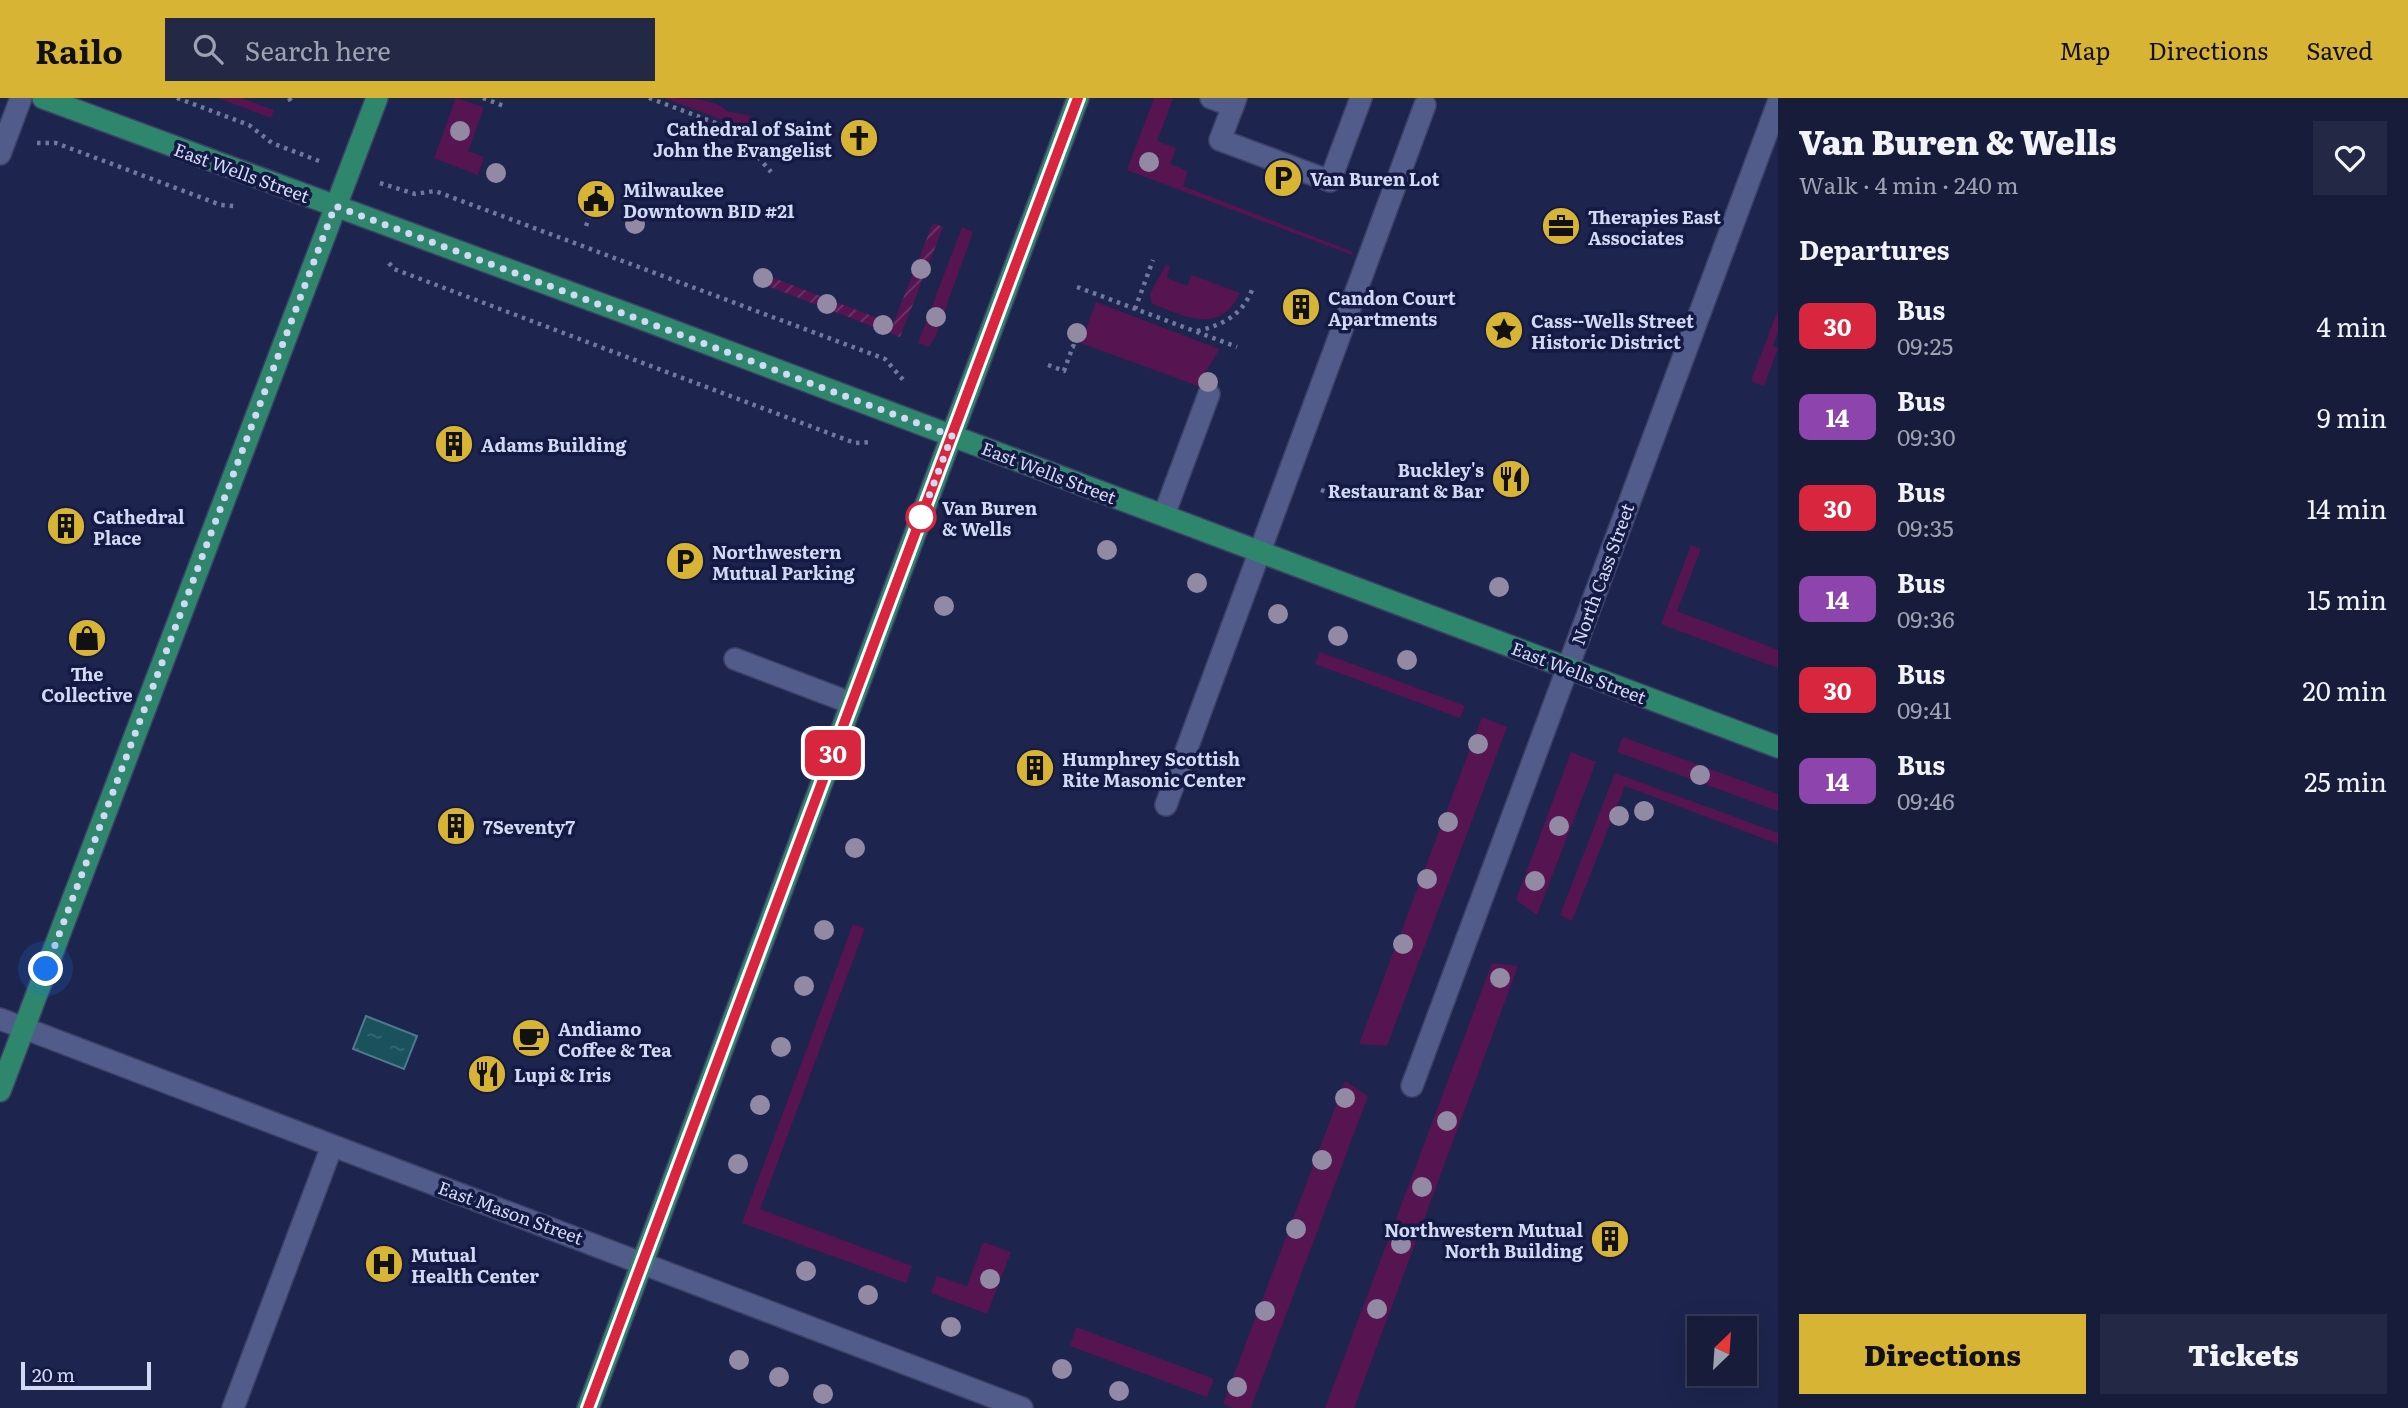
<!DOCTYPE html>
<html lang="en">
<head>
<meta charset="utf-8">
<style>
  body { margin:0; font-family:Literata,serif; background:#232945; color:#f1f3f6; height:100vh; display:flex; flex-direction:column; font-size:26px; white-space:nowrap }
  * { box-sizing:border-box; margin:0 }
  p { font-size:23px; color:#9ea1af }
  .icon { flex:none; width:38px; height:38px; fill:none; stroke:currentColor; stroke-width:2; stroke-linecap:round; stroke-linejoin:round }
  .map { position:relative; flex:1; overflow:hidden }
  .side { display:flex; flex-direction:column; background:#161c3a; width:630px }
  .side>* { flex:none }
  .badge { padding:0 14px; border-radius:10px; font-size:24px; line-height:46px }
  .needle { width:46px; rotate:25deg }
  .tools { position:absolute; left:1687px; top:1218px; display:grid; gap:14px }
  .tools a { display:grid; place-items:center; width:70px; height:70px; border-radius:0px; background:#161c3a; box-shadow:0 7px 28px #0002,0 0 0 2px #353a54; font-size:35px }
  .scale { position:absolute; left:21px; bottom:18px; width:130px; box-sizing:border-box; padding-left:7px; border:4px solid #d1d9f4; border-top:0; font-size:19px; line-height:24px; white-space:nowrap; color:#d1d9f4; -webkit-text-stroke:5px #141a43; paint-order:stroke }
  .you { position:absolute; width:35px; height:35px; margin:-18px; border:5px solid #fff; border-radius:50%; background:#1a73e8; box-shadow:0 0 0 10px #1a73e833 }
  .map>.badge { position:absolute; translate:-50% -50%; box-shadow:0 0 0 4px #fff }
  h2 { padding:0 21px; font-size:26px; line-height:63px }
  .round { display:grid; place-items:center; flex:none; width:74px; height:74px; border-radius:0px; background:#232945 }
  .overview { display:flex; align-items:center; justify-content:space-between; height:119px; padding:0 21px }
  h1 { font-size:33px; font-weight:800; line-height:52px }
  .primary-button { display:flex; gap:14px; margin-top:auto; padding:14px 21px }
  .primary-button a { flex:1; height:80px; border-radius:0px; background:#d8b434; color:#111; font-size:28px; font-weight:800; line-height:80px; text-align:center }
  .primary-button a+a { background:#232945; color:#f1f3f6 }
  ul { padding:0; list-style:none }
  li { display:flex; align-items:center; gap:21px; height:91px; padding:0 21px }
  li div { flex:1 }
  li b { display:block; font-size:26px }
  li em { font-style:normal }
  li .badge { min-width:77px; font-weight:700; text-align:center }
  header { display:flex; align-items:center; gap:42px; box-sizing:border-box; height:98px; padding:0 35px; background:#d8b434; color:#111 }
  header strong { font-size:33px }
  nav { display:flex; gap:38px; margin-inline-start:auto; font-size:24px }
  .search { width:490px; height:63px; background:#232945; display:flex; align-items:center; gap:18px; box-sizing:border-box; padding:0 24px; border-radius:0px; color:#9ea1af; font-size:26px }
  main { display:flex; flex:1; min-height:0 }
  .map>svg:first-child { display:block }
  .green { fill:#561450 }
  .garden { fill:url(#garden-furrows) }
  .water { fill:url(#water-ripples); stroke:#507a8a; stroke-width:2 }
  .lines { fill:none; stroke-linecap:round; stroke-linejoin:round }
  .minor-casing { stroke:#3c4164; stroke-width:24 }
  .major-casing { stroke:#3c4164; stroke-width:24 }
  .path { stroke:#71799b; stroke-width:4.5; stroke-dasharray:3.5 5; stroke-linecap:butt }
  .minor { stroke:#515c8b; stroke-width:21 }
  .major { stroke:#2e876c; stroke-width:21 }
  .tree { fill:#9289a5 }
  .line-casing { stroke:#fff; stroke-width:16 }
  .line { stroke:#d7263d; stroke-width:10 }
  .walk { stroke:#d1d9f4; stroke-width:7; stroke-dasharray:0 12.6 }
  .stop-dot { fill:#fff; stroke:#d7263d; stroke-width:3.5 }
  .labels { text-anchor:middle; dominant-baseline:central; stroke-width:7; stroke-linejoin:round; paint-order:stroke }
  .poi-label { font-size:18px; font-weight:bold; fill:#d1d9f4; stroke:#141a43; text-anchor:start }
  .street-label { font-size:18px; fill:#d1d9f4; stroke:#141a43 }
  .stop-label { font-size:18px; font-weight:bold; fill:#d1d9f4; stroke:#141a43; text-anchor:start }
</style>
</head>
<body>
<header>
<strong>Railo</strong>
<div class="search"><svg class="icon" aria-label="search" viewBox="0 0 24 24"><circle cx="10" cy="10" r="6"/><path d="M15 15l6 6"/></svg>Search here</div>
<nav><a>Map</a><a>Directions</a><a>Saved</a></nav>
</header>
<main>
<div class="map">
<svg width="1778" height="1310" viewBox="0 0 1778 1310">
  <defs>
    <pattern id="garden-furrows" width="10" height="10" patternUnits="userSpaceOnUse" patternTransform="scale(1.75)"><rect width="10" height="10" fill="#561450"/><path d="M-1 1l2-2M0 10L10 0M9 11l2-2" fill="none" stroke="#6d366a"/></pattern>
    <pattern id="water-ripples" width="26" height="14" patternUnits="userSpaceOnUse" patternTransform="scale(1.75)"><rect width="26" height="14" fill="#19515c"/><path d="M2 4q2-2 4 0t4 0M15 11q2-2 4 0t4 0" fill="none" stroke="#396974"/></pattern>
  </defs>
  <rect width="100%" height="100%" fill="#1d254e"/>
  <!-- green -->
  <g class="green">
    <path d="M 218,0 L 241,0 L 274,12 L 271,20 Z"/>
    <path d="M 456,0 L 484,9 L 468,53 L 484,59 L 478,77 L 434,60 Z"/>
    <path d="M 664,0 C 683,0 716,0 727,13 L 754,19 L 749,32 Z"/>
    <path d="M 1154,0 L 1173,1 L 1157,43 L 1176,50 L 1170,66 L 1188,73 L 1183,88 L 1353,154 L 1352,157 L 1127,72 Z"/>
    <path d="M 962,129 L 973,134 L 936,237 L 929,249 L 918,245 Z"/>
    <path d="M 1166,166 L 1170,169 L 1167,180 L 1187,188 L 1192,177 L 1240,195 C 1220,238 1185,218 1152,206 L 1150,196 Z"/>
    <path d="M 1096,204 L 1219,251 C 1213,265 1202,275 1198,288 L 1081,245 Z"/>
    <path d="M 1778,212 L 1778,234 L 1773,248 L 1778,250 L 1764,288 L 1752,284 L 1752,280 Z"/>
    <path d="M 1691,447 L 1701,451 L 1677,513 L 1778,552 L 1778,570 L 1661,526 Z"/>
    <path d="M 1320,554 L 1465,608 L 1460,620 L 1315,566 Z"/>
    <path d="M 1482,619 L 1507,629 L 1387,948 L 1359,946 Z"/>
    <path d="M 1623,639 L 1778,696 L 1778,713 L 1617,654 Z"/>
    <path d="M 1571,654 L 1596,664 L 1537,817 L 1516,802 Z"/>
    <path d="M 1615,675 L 1778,735 L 1778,746 L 1625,688 L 1572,823 L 1560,817 Z"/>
    <path d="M 853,826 L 865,830 L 760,1111 L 912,1168 L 906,1185 L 742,1125 Z"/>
    <path d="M 1492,865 L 1518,868 L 1354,1310 L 1325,1310 Z"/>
    <path d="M 1345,983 L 1368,998 L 1251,1310 L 1234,1310 L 1223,1306 Z"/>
    <path d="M 983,1144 L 1011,1154 L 987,1216 L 931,1195 L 937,1178 L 967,1188 Z"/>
    <path d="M 1076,1229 L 1214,1281 L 1207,1299 L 1070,1248 Z"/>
  </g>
  <!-- garden -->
  <path class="garden" d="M 933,125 L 943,129 L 900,239 L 755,183 L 758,174 L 893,226 Z"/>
  <!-- water -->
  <path class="water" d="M 366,918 L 417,938 L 404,971 L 353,951 Z"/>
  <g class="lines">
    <!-- minor casing -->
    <g class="minor-casing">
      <g id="minor">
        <path d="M 1211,0 L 1233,8"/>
        <path d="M 1236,0 L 1220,42 L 1330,83 L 1361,0"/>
        <path d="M 0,56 L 21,0"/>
        <path d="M 1164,417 L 1209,296"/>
        <path d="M 735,561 L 851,605"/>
        <path d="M 1166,707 L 1425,7"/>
        <path d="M 0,921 L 1022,1310"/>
        <path d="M 1412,988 L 1778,5"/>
        <path d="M 233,1310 L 332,1048"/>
      </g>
    </g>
    <!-- major casing -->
    <g class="major-casing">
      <g id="major">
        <path d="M 43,0 L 642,221 L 1778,649"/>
        <path d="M 0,993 L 377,0"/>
        <path d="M 588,1310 L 1078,0"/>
      </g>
    </g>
    <!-- path -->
    <g class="path">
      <path d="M 177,0 L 249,27 L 272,45 L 319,63"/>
      <path d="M 289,0 L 292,5"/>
      <path d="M 483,0 L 504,8"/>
      <path d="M 649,0 L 742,35 L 734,55"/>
      <path d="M 37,45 L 56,45 L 221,107 L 234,108"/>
      <path d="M 736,50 L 758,59 L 760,55"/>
      <path d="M 758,59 L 771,74"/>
      <path d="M 380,85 L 415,96 L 435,93 L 885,261 L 905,284"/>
      <path d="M 586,128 L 596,101"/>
      <path d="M 389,165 L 394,171 L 855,345 L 871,344"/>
      <path d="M 1077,189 L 1237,249"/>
      <path d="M 1135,211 L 1153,162"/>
      <path d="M 1197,233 C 1223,227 1242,217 1252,192"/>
      <path d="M 1048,267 L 1064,273 L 1073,248 L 1078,250"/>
      <path d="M 1321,392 L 1338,398"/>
    </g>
    <!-- minor -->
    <use href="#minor" class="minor"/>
    <!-- major -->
    <use href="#major" class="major"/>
  </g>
  <!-- trees -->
  <g class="tree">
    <circle cx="460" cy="33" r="10"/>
    <circle cx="1149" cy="64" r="10"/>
    <circle cx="496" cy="75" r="10"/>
    <circle cx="635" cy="126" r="10"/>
    <circle cx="921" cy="171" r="10"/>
    <circle cx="763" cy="180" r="10"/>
    <circle cx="827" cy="206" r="10"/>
    <circle cx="936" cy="219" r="10"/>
    <circle cx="883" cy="227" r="10"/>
    <circle cx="1077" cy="235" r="10"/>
    <circle cx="1208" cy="284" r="10"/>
    <circle cx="1107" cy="452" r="10"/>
    <circle cx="1197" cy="485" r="10"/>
    <circle cx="1499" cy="489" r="10"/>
    <circle cx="944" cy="508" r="10"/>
    <circle cx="1278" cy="516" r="10"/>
    <circle cx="1338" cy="538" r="10"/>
    <circle cx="1407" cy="562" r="10"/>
    <circle cx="1478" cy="646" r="10"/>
    <circle cx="1700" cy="677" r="10"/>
    <circle cx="1644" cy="713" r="10"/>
    <circle cx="1619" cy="718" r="10"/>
    <circle cx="1448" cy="724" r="10"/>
    <circle cx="1559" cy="728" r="10"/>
    <circle cx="855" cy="750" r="10"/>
    <circle cx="1427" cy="781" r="10"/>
    <circle cx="1535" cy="783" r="10"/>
    <circle cx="824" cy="832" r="10"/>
    <circle cx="1403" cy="846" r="10"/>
    <circle cx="1500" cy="880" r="10"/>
    <circle cx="804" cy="888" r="10"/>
    <circle cx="781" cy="949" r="10"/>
    <circle cx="1345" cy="1000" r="10"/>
    <circle cx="760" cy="1007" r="10"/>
    <circle cx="1447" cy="1023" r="10"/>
    <circle cx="1322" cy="1062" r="10"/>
    <circle cx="738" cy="1066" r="10"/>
    <circle cx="1422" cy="1089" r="10"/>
    <circle cx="1296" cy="1131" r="10"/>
    <circle cx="1401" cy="1146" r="10"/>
    <circle cx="806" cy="1173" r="10"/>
    <circle cx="990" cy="1181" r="10"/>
    <circle cx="868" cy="1197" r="10"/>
    <circle cx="1377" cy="1211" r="10"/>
    <circle cx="1265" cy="1213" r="10"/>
    <circle cx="951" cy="1229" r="10"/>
    <circle cx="739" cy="1262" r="10"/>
    <circle cx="1062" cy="1271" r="10"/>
    <circle cx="779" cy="1279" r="10"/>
    <circle cx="1237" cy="1289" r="10"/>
    <circle cx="1119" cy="1293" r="10"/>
    <circle cx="823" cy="1296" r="10"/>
  </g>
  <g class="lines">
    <!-- line casing -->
    <g class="line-casing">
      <path id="line" d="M 588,1310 L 1078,0"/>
    </g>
    <!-- line -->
    <use href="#line" class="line"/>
    <!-- walk -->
    <path class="walk" d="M 46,871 L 335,108 L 952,338 L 921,419"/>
  </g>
  <!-- icons -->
  <defs>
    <g id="church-disc" transform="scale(2.0125)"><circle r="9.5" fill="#d8b434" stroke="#141a43"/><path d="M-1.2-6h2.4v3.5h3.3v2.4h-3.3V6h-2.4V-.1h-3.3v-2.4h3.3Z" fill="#111"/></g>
    <g id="parking-disc" transform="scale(2.0125)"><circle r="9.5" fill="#d8b434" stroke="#141a43"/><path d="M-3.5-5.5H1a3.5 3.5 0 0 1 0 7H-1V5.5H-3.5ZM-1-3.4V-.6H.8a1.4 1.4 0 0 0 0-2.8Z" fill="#111"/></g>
    <g id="civic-disc" transform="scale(2.0125)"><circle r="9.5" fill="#d8b434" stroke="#141a43"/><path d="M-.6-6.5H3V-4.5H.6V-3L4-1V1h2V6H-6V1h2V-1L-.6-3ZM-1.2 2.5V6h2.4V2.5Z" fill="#111"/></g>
    <g id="office-disc" transform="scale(2.0125)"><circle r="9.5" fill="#d8b434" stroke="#141a43"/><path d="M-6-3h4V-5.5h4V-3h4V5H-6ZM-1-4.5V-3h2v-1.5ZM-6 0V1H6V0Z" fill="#111"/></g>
    <g id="building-disc" transform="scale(2.0125)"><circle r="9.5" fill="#d8b434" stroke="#141a43"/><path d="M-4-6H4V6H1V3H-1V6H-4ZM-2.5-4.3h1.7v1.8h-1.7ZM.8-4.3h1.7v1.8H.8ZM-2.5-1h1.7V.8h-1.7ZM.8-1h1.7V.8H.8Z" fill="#111"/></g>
    <g id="sight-disc" transform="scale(2.0125)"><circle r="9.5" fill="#d8b434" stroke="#141a43"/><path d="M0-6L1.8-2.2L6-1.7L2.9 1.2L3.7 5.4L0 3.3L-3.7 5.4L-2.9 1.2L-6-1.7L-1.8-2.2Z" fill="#111"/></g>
    <g id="restaurant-disc" transform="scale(2.0125)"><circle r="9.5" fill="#d8b434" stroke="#141a43"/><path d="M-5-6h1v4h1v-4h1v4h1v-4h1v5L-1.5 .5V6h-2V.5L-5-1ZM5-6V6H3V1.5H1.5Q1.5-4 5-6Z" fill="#111"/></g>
    <g id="shop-disc" transform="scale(2.0125)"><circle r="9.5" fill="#d8b434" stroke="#141a43"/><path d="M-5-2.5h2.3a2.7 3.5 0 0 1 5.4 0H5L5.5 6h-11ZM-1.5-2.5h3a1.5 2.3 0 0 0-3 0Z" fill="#111"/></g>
    <g id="cafe-disc" transform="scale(2.0125)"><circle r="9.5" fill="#d8b434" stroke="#141a43"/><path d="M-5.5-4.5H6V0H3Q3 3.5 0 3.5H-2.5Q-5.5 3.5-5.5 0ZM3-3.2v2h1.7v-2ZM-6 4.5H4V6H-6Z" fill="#111"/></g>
    <g id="hospital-disc" transform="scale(2.0125)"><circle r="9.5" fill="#d8b434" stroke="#141a43"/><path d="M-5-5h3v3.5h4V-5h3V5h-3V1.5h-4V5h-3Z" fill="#111"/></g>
  </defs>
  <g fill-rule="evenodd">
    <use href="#church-disc" x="859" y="40"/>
    <use href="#parking-disc" x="1283" y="80"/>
    <use href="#civic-disc" x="596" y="101"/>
    <use href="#office-disc" x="1561" y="128"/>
    <use href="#building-disc" x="1301" y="209"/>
    <use href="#sight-disc" x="1504" y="232"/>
    <use href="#building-disc" x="454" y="346"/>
    <use href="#restaurant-disc" x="1511" y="381"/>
    <use href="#building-disc" x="66" y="428"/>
    <use href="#parking-disc" x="685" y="463"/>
    <use href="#shop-disc" x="87" y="540"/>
    <use href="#building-disc" x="1035" y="670"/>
    <use href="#building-disc" x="456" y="728"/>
    <use href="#cafe-disc" x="531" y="940"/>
    <use href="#restaurant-disc" x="487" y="976"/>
    <use href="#building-disc" x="1610" y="1141"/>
    <use href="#hospital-disc" x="384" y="1166"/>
  </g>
  <!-- markers -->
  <circle class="stop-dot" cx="921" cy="419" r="14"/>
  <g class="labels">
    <!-- poi labels -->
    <g class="poi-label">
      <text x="832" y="30" text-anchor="end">Cathedral of Saint<tspan x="832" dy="21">John the Evangelist</tspan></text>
      <text x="1310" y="80">Van Buren Lot</text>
      <text x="623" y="91">Milwaukee<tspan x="623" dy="21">Downtown BID #21</tspan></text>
      <text x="1588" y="118">Therapies East<tspan x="1588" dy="21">Associates</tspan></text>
      <text x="1328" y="199">Candon Court<tspan x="1328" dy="21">Apartments</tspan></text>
      <text x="1531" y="222">Cass--Wells Street<tspan x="1531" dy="21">Historic District</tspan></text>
      <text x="481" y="346">Adams Building</text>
      <text x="1484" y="371" text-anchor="end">Buckley's<tspan x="1484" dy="21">Restaurant &amp; Bar</tspan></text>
      <text x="93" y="418">Cathedral<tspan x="93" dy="21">Place</tspan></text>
      <text x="712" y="453">Northwestern<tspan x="712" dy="21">Mutual Parking</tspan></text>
      <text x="87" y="575" text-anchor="middle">The<tspan x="87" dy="21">Collective</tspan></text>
      <text x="1062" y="660">Humphrey Scottish<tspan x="1062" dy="21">Rite Masonic Center</tspan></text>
      <text x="483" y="728">7Seventy7</text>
      <text x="558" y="930">Andiamo<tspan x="558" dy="21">Coffee &amp; Tea</tspan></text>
      <text x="514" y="976">Lupi &amp; Iris</text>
      <text x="1583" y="1131" text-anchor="end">Northwestern Mutual<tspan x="1583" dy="21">North Building</tspan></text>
      <text x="411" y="1156">Mutual<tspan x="411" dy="21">Health Center</tspan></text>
    </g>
    <!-- street labels -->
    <g class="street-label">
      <text transform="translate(242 74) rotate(20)">East Wells Street</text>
      <text transform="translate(1049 374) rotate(21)">East Wells Street</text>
      <text transform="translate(1602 476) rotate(-70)">North Cass Street</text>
      <text transform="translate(1579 574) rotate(21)">East Wells Street</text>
      <text transform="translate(511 1114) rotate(20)">East Mason Street</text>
    </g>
    <!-- stop labels -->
    <g class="stop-label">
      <text x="942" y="409">Van Buren<tspan x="942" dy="21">&amp; Wells</tspan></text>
    </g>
  </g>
</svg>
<div class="tools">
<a><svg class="needle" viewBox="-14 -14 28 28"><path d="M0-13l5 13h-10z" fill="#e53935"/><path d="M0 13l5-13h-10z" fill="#9ea1af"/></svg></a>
</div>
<div class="scale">20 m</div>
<div class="you" style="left:46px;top:871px"></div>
<b class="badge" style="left:833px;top:655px;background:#d7263d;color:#fff">30</b>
</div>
<section class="side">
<div class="overview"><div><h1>Van Buren &amp; Wells</h1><p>Walk · 4 min · 240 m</p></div><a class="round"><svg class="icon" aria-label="heart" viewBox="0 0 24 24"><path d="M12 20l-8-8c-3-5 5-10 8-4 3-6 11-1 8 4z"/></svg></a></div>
<h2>Departures</h2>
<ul>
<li><span class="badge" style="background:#d7263d;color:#fff">30</span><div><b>Bus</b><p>09:25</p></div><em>4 min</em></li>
<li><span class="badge" style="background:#8e44ad;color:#fff">14</span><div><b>Bus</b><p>09:30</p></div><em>9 min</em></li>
<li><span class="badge" style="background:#d7263d;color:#fff">30</span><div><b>Bus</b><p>09:35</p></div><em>14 min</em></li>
<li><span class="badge" style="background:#8e44ad;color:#fff">14</span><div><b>Bus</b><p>09:36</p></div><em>15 min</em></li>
<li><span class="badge" style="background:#d7263d;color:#fff">30</span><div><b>Bus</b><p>09:41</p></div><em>20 min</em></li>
<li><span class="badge" style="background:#8e44ad;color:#fff">14</span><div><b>Bus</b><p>09:46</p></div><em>25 min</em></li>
</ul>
<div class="primary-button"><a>Directions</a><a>Tickets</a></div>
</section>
</main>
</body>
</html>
